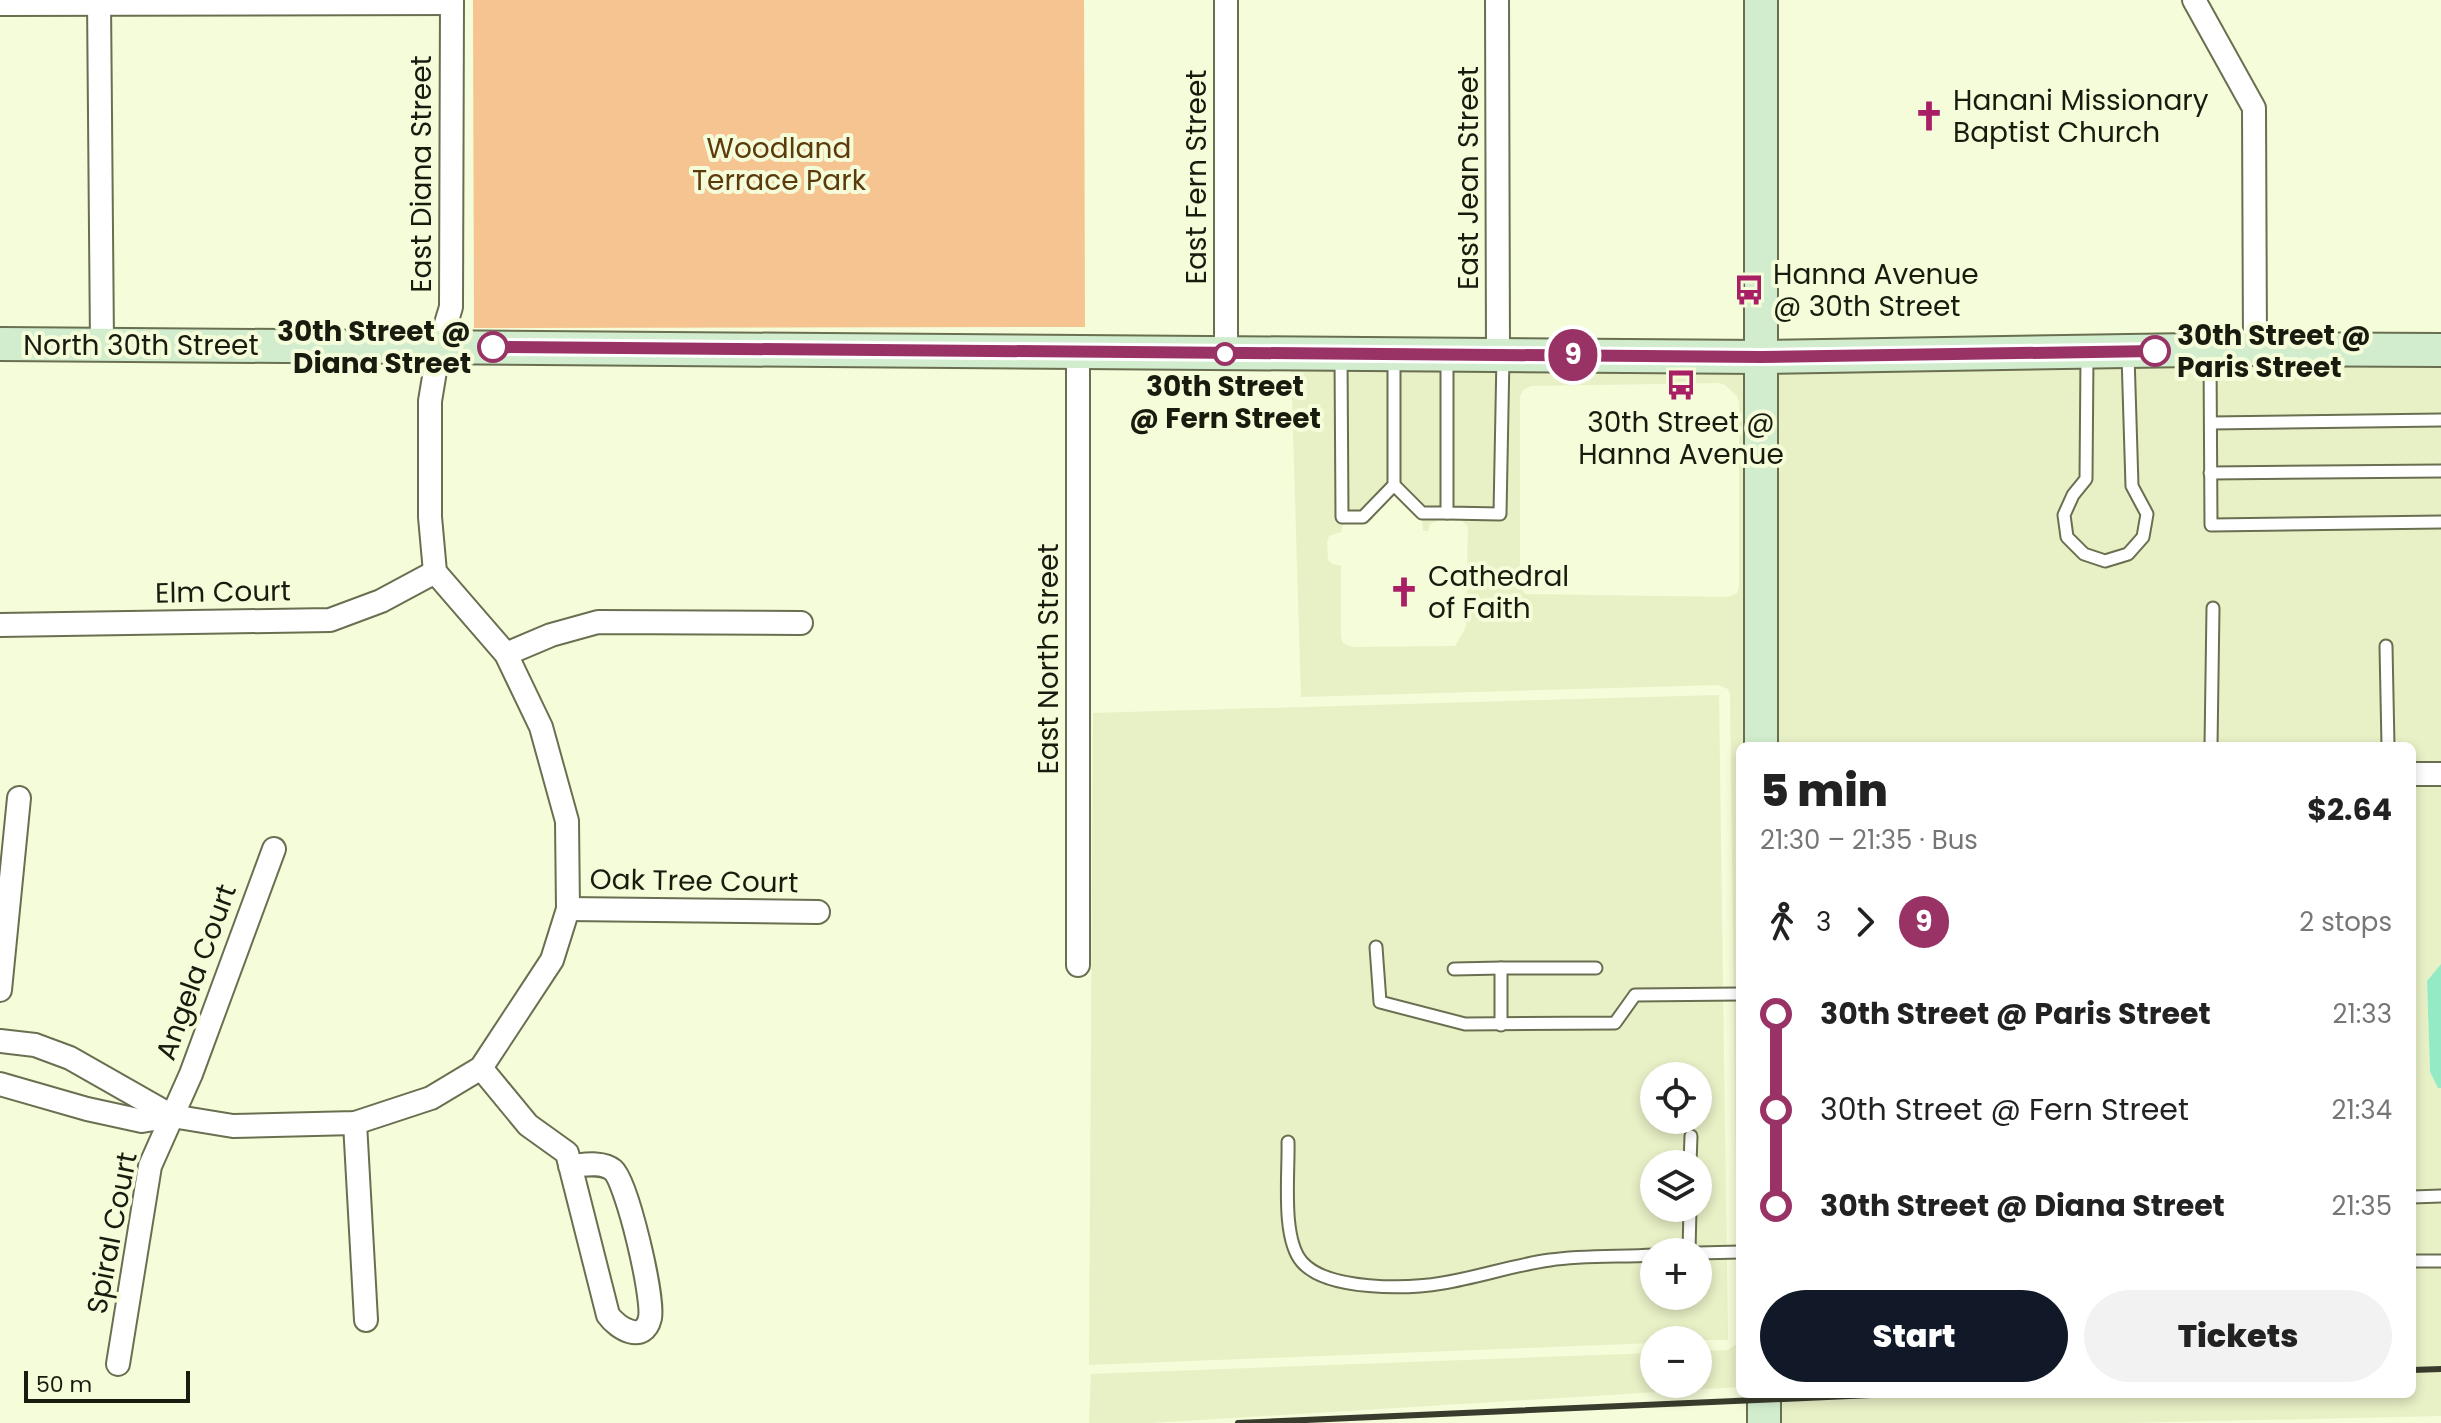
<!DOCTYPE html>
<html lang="en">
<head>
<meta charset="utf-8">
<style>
  body { margin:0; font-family:Poppins,sans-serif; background:#f2f2f2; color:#222; height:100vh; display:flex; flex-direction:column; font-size:30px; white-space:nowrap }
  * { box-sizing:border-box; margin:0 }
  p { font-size:26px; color:#767676 }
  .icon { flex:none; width:44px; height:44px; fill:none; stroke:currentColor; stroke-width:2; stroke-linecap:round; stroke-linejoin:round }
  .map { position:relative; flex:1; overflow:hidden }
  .details { position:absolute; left:1736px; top:742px; width:680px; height:656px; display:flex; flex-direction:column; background:#fff; border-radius:12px; box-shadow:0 4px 12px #0003 }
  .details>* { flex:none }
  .badge { padding:0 16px; border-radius:26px; font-size:28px; line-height:52px }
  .tools { position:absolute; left:1640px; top:1062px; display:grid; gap:16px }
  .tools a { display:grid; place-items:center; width:72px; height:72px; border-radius:50%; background:#fff; box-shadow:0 4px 12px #0003; font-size:40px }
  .scale { position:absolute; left:24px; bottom:20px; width:166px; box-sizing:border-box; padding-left:8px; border:4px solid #191b0f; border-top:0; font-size:22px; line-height:28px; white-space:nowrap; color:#191b0f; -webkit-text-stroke:6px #f4fcd9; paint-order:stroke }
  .map>.badge { position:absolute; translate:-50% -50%; box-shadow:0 0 0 4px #fff }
  .legs { display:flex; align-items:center; gap:12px; height:88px; padding:0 24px; font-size:26px }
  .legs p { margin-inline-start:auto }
  .summary { display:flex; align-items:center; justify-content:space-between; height:136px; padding:0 24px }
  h1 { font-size:44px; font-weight:800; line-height:60px }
  .primary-button { display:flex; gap:16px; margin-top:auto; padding:16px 24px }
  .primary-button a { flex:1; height:92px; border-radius:48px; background:#111827; color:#fff; font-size:32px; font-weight:800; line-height:92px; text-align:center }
  .primary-button a+a { background:#f2f2f2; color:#222 }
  ul { padding:0 24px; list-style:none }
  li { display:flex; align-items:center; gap:28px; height:96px; font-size:30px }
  li i { display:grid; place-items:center; width:12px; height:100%; margin:0 10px; background:currentColor }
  li i::after { content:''; width:20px; height:20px; margin:-10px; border:6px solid; border-radius:50%; background:#fff }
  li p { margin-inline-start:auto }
  li:first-child i { background:linear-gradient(#0000 50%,currentColor 0) }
  li:last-child i { background:linear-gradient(currentColor 50%,#0000 0) }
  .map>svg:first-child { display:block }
  .built { fill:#e8f0c6; fill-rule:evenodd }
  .green { fill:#f5c491 }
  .water { fill:#95eac6 }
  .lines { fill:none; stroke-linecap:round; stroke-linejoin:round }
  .lane-casing { stroke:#696f50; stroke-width:15 }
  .street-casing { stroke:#696f50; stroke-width:26 }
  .secondary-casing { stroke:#696f50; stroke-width:36 }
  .lane { stroke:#fff; stroke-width:11 }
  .street { stroke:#fff; stroke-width:22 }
  .secondary { stroke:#d2edce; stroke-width:32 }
  .rail { stroke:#393c2c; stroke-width:6 }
  .line-1-casing { stroke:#fff; stroke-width:18 }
  .line-1 { stroke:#936; stroke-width:12 }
  .stop-1-dot { fill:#fff; stroke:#936; stroke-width:4 }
  .labels { text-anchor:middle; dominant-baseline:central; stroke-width:8; stroke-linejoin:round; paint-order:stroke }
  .poi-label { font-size:28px; fill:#191b0f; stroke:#f4fcd9; text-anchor:start }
  .park-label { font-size:28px; fill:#5d3a0c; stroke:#f4fcd9 }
  .street-label { font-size:28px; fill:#191b0f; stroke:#f4fcd9 }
  .stop-label { font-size:28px; font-weight:bold; fill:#191b0f; stroke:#f4fcd9; text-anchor:end }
</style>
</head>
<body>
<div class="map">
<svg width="2441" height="1423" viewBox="0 0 2441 1423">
  <rect width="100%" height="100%" fill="#f4fcd9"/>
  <!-- built -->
  <g class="built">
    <path d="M 2441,362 L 2441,763 L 2412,762 L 2412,746 L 1774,744 L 1775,368 Z"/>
    <path d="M 1291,365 L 1749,368 L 1748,746 L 1740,746 L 1740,1387 L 1151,1423 L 1089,1423 L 1091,1374 L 1654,1353 L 1654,1384 L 1698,1384 L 1698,1351 L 1728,1350 L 1738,1343 L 1730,695 L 1728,689 L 1718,685 L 1301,697 ZM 1719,383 L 1725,385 L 1737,396 L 1739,403 L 1739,587 L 1737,593 L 1728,597 L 1525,594 L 1520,586 L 1520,396 L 1523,390 L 1531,386 ZM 1390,495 L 1402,496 L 1422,518 L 1423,531 L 1428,531 L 1430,524 L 1439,520 L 1461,520 L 1468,527 L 1466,627 L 1455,646 L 1352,647 L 1343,643 L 1341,637 L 1341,566 L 1332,564 L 1328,560 L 1327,542 L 1329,536 L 1341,532 L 1343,524 L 1349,520 L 1373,520 L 1374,506 Z"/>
    <path d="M 1719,695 L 1728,1340 L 1654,1340 L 1654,1343 L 1089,1365 L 1093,713 ZM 1654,1076 L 1698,1076 L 1698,1120 L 1654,1120 ZM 1654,1164 L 1698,1164 L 1698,1208 L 1654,1208 ZM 1654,1252 L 1698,1252 L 1698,1296 L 1654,1296 Z"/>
    <path d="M 2412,785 L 2441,786 L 2441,964 L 2427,981 L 2430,1072 L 2438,1088 L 2441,1088 L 2441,1416 L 2121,1423 L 1777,1423 L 1776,1394 L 2412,1394 Z"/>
  </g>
  <!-- green -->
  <path class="green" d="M 473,0 L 1084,0 L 1085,327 L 474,328 Z"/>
  <!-- water -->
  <path class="water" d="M 2441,964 L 2441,1088 L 2438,1088 L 2430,1072 L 2427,981 Z"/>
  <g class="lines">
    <!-- lane casing -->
    <g class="lane-casing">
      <g id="lane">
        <path d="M 2210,354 L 2211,525 L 2441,522"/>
        <path d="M 1341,355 L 1342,517 L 1363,517 L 1394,485 L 1394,358"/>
        <path d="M 2087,356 L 2086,479 L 2073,495 L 2064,515 L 2067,537 L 2084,554 L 2105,561 L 2128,554 L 2143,537 L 2147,514 L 2132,486 L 2128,355"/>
        <path d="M 1447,358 L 1447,513 L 1500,514 L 1503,356"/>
        <path d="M 2211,423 L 2441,420"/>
        <path d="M 2210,473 L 2441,471"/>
        <path d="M 1394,485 L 1422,513 L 1447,513"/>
        <path d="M 2386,646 L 2388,746"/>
        <path d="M 2211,746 L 2213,608"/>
        <path d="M 1376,947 L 1380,1002 L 1465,1024 L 1615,1023 L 1635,995 L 1740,994"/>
        <path d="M 1454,969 L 1501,968"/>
        <path d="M 1501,1025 L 1501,968 L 1596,968"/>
        <path d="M 1288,1142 C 1289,1173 1281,1238 1302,1262 C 1327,1291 1408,1289 1443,1283 C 1479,1277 1514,1265 1550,1260 C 1584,1255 1620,1257 1654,1255"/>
        <path d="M 1690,1164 L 1691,1136"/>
        <path d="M 2412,1197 L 2441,1196"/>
        <path d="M 1689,1252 L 1690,1208"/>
        <path d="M 1698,1253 L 1740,1252"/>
        <path d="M 2412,1261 L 2441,1261"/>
      </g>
    </g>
    <!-- street casing -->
    <g class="street-casing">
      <g id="street">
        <path d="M 99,0 L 102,344"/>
        <path d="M 1497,0 L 1498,355"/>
        <path d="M 2194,0 L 2254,108 L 2255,349"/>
        <path d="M 0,4 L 452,3"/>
        <path d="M 1078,353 L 1078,965"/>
        <path d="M 1226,354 L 1226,0"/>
        <path d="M 0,625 L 330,620 L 381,601 L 435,572"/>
        <path d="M 506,654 L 551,635 L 598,622 L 801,623"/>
        <path d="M 2412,774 L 2441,774"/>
        <path d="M 568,909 L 818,912"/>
        <path d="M 0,990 L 19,798"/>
        <path d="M 0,1041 L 35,1045 L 70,1058 L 172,1116"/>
        <path d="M 481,1068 L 528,1125 L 567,1153 L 608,1315 C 618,1329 644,1344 650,1318 C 654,1297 627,1182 613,1170 C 602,1161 583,1165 570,1166"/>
        <path d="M 0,1084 L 87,1109 L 142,1121 L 172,1116 L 233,1126 L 355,1123 L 431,1098 L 481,1068 L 552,960 L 568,909 L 567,821 L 541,727 L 506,654 L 435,572 L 430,517 L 430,401 L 439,347 L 451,307 L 452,0"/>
        <path d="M 355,1123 L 366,1320"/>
        <path d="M 118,1364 L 150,1166 L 191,1074 L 274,849"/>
      </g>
    </g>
    <!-- secondary casing -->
    <g class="secondary-casing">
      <g id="secondary">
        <path d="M 0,344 L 1762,357 L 2255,349 L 2441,350"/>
        <path d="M 1761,746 L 1761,0"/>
        <path d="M 1764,1394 L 1764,1423"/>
      </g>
    </g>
    <!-- lane -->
    <use href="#lane" class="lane"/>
    <!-- street -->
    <use href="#street" class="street"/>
    <!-- secondary -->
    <use href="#secondary" class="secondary"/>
    <!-- rail -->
    <g class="rail">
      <path d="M 2412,1370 L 2441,1369"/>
      <path d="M 1238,1423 L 1894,1394"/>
    </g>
  </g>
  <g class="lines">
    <!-- line-1 casing -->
    <g class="line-1-casing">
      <path id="line-1" d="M 493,347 L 1762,357 L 2155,351"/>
    </g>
    <!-- line-1 -->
    <use href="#line-1" class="line-1"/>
  </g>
  <!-- icons -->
  <defs>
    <g id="church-bare" transform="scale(2.4)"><path d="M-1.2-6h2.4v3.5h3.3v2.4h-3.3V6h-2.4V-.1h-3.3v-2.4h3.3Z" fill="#a81f66" stroke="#f4fcd9" stroke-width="2.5" paint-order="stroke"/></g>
    <g id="bus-bare" transform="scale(2.4)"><path d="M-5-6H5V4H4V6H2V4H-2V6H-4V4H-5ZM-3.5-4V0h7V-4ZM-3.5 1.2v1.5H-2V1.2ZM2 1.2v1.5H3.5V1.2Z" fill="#a81f66" stroke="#f4fcd9" stroke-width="2.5" paint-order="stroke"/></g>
  </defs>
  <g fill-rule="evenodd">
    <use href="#church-bare" x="1929" y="116"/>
    <use href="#bus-bare" x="1749" y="290"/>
    <use href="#bus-bare" x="1681" y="385"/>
    <use href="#church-bare" x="1404" y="592"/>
  </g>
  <!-- markers -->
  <g class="stop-1-dot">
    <circle cx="493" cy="347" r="14"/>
    <circle cx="2155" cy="351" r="14"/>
    <circle cx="1225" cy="354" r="10"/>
  </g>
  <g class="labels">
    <!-- poi labels -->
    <g class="poi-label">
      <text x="1953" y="100">Hanani Missionary<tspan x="1953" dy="32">Baptist Church</tspan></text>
      <text x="1773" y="274">Hanna Avenue<tspan x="1773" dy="32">@ 30th Street</tspan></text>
      <text x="1681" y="422" text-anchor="middle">30th Street @<tspan x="1681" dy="32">Hanna Avenue</tspan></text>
      <text x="1428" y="576">Cathedral<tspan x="1428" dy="32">of Faith</tspan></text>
    </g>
    <!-- park labels -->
    <g class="park-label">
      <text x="779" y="148">Woodland<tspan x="779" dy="32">Terrace Park</tspan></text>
    </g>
    <!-- street labels -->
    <g class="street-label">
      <text transform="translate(421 174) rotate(-90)">East Diana Street</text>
      <text transform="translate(1196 177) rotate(-90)">East Fern Street</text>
      <text transform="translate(1468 178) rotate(-90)">East Jean Street</text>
      <text x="141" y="345">North 30th Street</text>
      <text transform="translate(223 592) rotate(-1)">Elm Court</text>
      <text transform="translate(1048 659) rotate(-90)">East North Street</text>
      <text transform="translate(694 881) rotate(1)">Oak Tree Court</text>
      <text transform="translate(196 972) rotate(-70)">Angela Court</text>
      <text transform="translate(112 1233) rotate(-79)">Spiral Court</text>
    </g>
    <!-- stop labels -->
    <g class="stop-label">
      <text x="471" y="331">30th Street @<tspan x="471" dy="32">Diana Street</tspan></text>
      <text x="2177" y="335" text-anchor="start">30th Street @<tspan x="2177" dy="32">Paris Street</tspan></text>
      <text x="1225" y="386" text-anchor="middle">30th Street<tspan x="1225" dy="32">@ Fern Street</tspan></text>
    </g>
  </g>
</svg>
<div class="tools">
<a><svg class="icon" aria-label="locate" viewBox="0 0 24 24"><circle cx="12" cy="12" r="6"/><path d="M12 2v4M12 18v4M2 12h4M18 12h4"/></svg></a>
<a><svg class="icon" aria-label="layers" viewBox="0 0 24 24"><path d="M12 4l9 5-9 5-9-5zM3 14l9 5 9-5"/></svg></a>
<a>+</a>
<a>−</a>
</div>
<div class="scale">50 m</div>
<b class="badge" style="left:1573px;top:355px;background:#936;color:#fff">9</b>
<section class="details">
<div class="summary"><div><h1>5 min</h1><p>21:30 – 21:35 · Bus</p></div><b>$2.64</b></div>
<div class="legs"><svg class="icon" aria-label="walk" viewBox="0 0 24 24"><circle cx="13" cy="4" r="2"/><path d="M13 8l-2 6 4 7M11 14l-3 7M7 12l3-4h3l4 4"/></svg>3<svg class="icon" aria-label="forward" viewBox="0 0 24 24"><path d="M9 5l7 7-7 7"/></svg><b class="badge" style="background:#936;color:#fff">9</b><p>2 stops</p></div>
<ul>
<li><i style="color:#936"></i><b>30th Street @ Paris Street</b><p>21:33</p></li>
<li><i style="color:#936"></i><span>30th Street @ Fern Street</span><p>21:34</p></li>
<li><i style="color:#936"></i><b>30th Street @ Diana Street</b><p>21:35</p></li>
</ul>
<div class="primary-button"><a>Start</a><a>Tickets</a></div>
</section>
</div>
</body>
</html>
